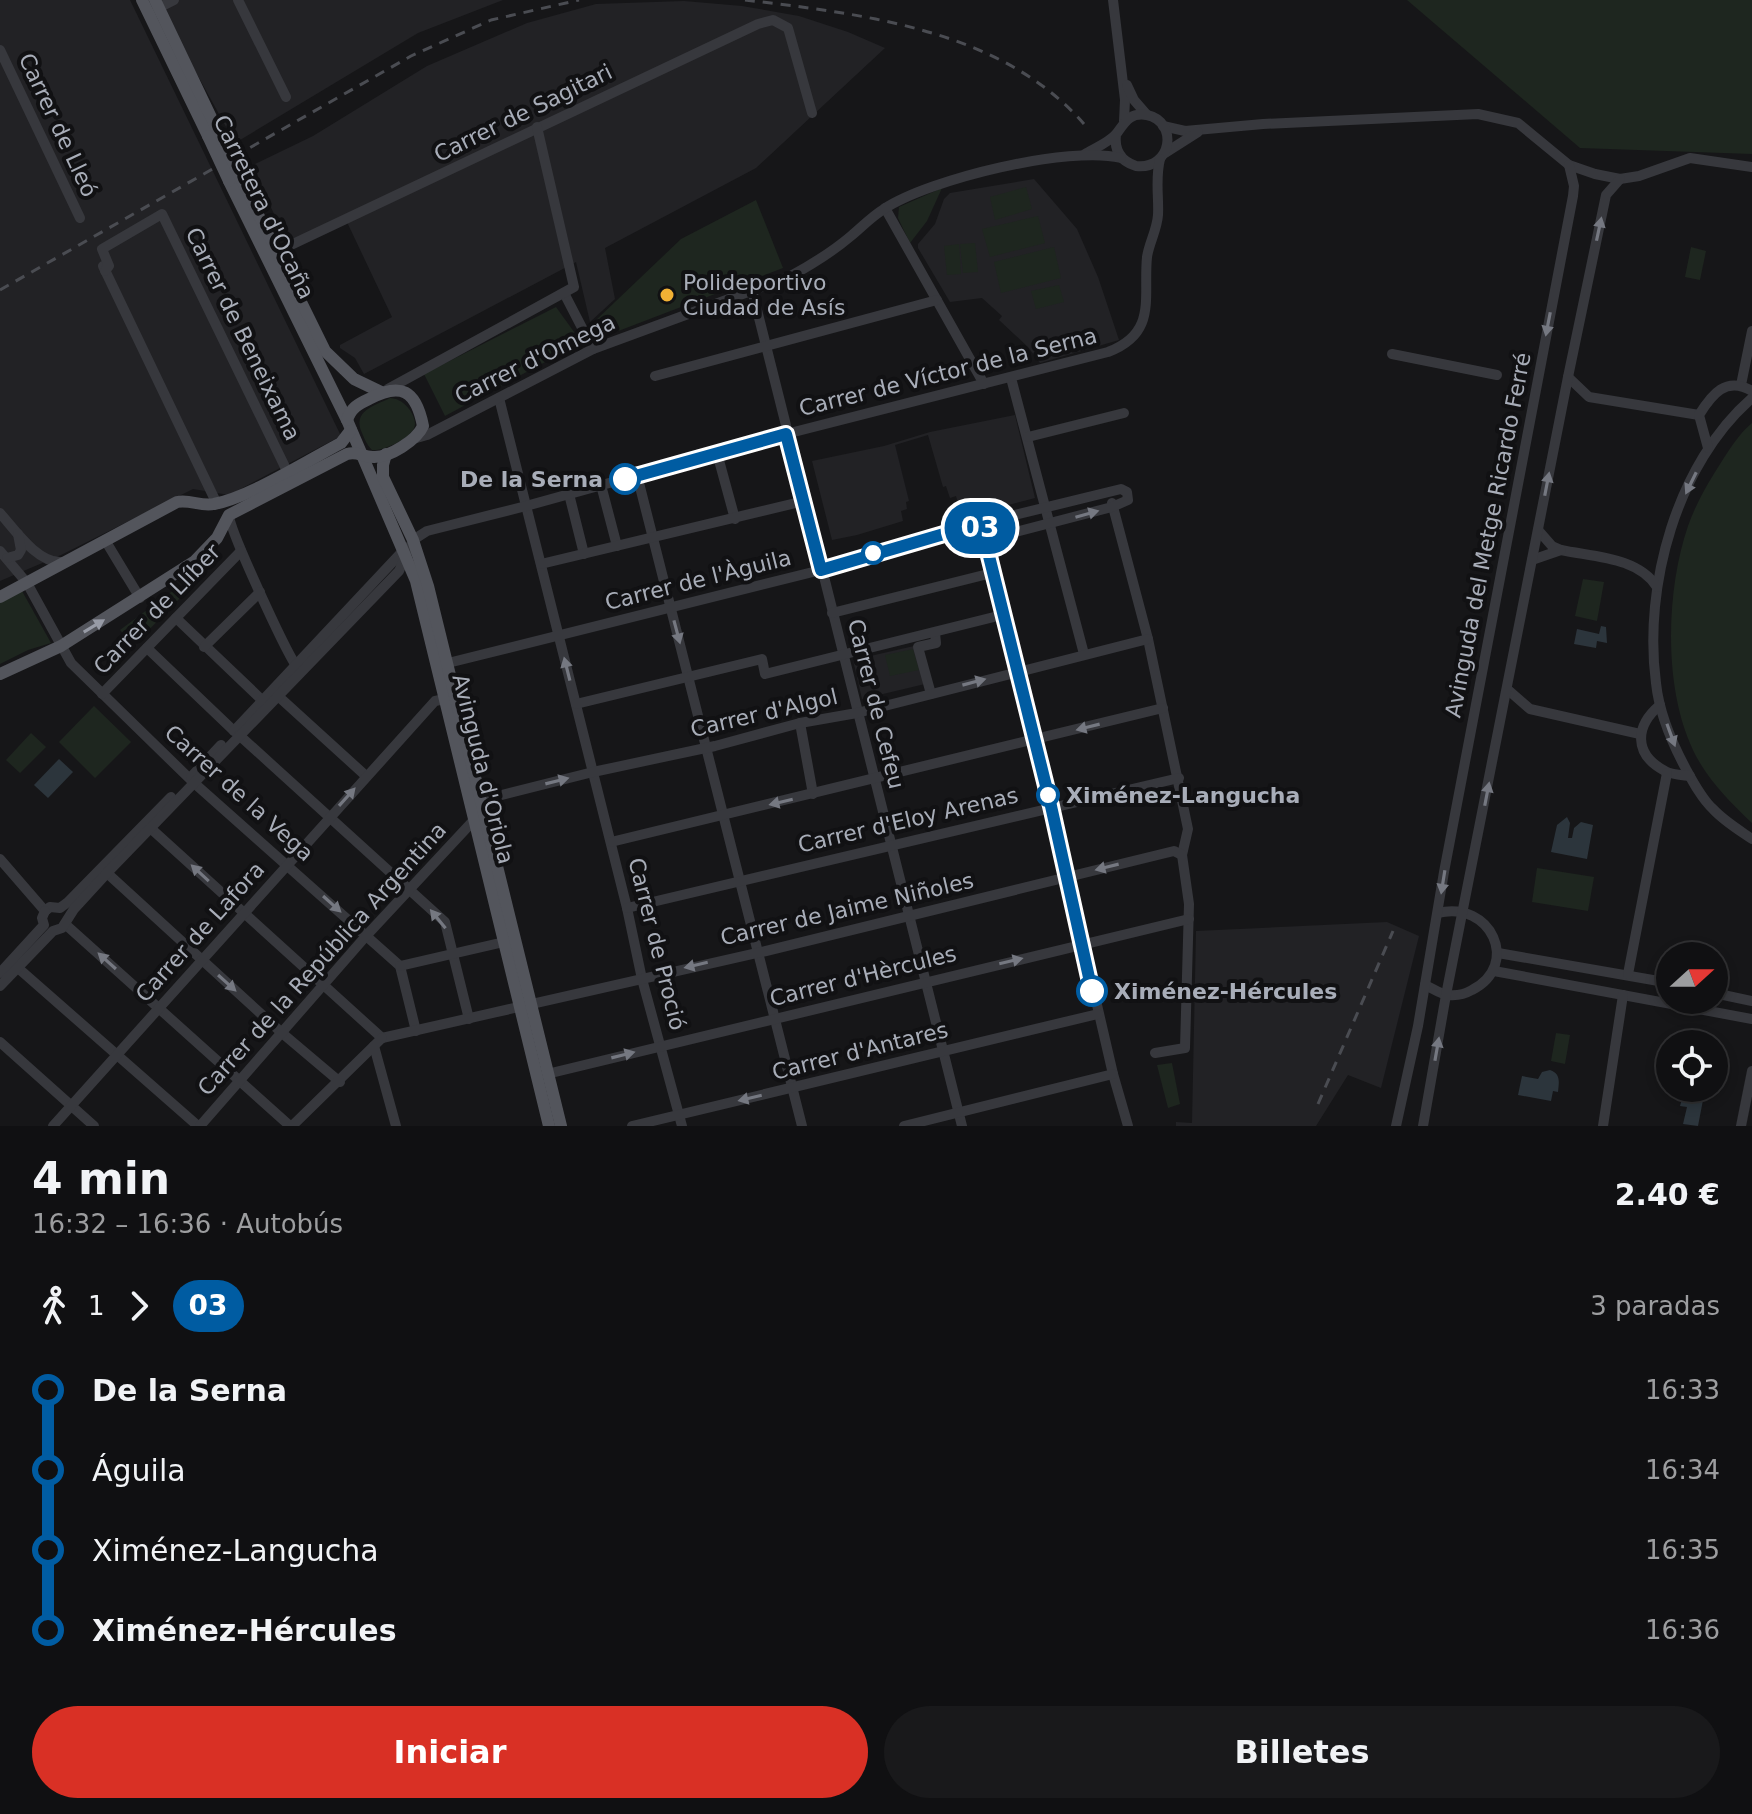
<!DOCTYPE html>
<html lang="es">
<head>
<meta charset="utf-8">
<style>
  body { margin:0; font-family:"DejaVu Sans",sans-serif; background:#19191b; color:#f1f3f6; height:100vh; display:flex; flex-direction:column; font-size:30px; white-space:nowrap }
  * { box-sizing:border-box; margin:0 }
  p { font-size:26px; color:#9c9d9f }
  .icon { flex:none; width:44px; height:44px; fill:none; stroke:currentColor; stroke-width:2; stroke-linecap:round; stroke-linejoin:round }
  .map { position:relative; height:1126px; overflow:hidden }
  .sheet { display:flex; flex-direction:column; background:#101012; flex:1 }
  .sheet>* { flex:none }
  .badge { padding:0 16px; border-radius:26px; font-size:28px; line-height:52px }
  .needle { width:52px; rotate:69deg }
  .tools { position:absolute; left:1656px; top:942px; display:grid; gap:16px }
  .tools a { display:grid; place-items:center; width:72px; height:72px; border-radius:50%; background:#101012; box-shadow:0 4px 12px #0003,0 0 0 2px #303032; font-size:40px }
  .map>.badge { position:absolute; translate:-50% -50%; box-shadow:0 0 0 4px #fff }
  .legs { display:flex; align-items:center; gap:12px; height:88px; padding:0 32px; font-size:26px }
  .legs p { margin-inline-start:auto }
  .headline { display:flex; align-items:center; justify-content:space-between; height:136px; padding:0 32px }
  h1 { font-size:44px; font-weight:800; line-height:60px }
  .primary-button { display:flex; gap:16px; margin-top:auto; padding:16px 32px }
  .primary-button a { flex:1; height:92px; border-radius:48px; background:#d93025; color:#fff; font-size:32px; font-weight:800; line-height:92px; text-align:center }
  .primary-button a+a { background:#19191b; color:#f1f3f6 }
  ul { padding:0 32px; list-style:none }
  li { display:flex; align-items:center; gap:28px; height:80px; font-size:30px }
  li i { display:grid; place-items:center; width:12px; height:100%; margin:0 10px; background:currentColor }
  li i::after { content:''; width:20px; height:20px; margin:-10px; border:6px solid; border-radius:50%; background:#101012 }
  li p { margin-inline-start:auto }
  li:first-child i { background:linear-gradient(#0000 50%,currentColor 0) }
  li:last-child i { background:linear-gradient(currentColor 50%,#0000 0) }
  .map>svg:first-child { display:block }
  .built { fill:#222225 }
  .green { fill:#1e261f }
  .water { fill:#2c353c }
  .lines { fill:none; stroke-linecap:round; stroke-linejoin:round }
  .minor { stroke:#37383d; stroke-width:10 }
  .major { stroke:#53555c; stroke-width:12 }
  .rail { stroke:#4a4c52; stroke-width:3; stroke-dasharray:10 8; stroke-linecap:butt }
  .major-bridge { stroke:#53555c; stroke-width:12 }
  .oneway { fill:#757881 }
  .oneway2 { fill:#979ba6 }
  .line-1-casing { stroke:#fff; stroke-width:18 }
  .line-1 { stroke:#005ca2; stroke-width:12 }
  .poi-dot { fill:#f2b134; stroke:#111113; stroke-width:3 }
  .stop-1-dot { fill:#fff; stroke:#005ca2; stroke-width:4 }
  .labels { text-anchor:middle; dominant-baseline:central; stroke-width:8; stroke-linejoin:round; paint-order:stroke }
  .street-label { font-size:22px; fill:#a8adb8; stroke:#111113 }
  .poi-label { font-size:22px; fill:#a8adb8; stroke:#111113; text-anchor:start }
  .stop-label { font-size:22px; font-weight:bold; fill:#a8adb8; stroke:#111113; text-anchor:start }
</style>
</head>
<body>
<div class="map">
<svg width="1752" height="1126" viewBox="0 0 1752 1126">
  <rect width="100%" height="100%" fill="#161618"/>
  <!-- built -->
  <g class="built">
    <path d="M 0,0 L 130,0 L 341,436 L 229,495 L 193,489 L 61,555 L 0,581 Z"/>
    <path d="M 161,0 L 503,0 L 418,33 L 235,143 L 188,58 Z"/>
    <path d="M 684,1 L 742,6 L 799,16 L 848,32 L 885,48 L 756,168 L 605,248 L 615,299 L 590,322 L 576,262 L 364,374 L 355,358 L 340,348 L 340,345 L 392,317 L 346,220 L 289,245 L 251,166 L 313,136 L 427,66 L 527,23 L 596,4 Z"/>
    <path d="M 1034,179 L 1077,229 L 1098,277 L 1119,340 L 1040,363 L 1028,347 L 999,320 L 1002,316 L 982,298 L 950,302 L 918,248 L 918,244 L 935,224 L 944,199 L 950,193 Z"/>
    <path d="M 1015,415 L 1035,498 L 962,517 L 956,496 L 950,498 L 946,486 L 943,487 L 928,435 L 895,445 L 909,501 L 906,502 L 907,509 L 901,511 L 903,521 L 857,535 L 832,540 L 812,461 L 884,446 L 930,432 Z"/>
    <path d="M 914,646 L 925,684 L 862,699 L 853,660 Z"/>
    <path d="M 1387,922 L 1419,936 L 1381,1088 L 1348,1075 L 1316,1126 L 1176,1126 L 1176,1122 L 1192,1123 L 1196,931 Z"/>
  </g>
  <!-- green -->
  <g class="green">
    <path d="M 1407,0 L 1752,0 L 1752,154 L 1580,148 Z"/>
    <path d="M 1026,187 L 1032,209 L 995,220 L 990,197 Z"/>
    <path d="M 942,188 L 927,221 L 910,243 L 898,218 L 899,207 Z"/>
    <path d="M 756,200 L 783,268 L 600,338 L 594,322 L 681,239 Z"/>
    <path d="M 1038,216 L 1045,243 L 990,257 L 982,229 Z"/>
    <path d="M 975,243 L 978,272 L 963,273 L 960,244 Z"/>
    <path d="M 959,244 L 961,274 L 947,275 L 944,246 Z"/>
    <path d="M 1054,247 L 1061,278 L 1001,293 L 994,262 Z"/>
    <path d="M 1691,247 L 1706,251 L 1700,280 L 1685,277 Z"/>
    <path d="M 1059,285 L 1064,302 L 1036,309 L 1031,291 Z"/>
    <path d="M 556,307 L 577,336 L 575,346 L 445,416 L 424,374 Z"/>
    <path d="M 390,398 C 402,398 415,412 415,424 C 415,437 382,452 372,450 C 367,445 365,440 362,433 C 352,411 374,406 390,398 Z"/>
    <path d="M 1752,423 L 1752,823 C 1732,804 1714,786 1700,763 C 1662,700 1665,593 1688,526 C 1696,503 1709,481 1722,461 C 1731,447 1739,434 1752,423 Z"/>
    <path d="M 1583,579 L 1604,582 L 1597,621 L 1575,616 Z"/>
    <path d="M 178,587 L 182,596 L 134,645 L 120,630 Z"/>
    <path d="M 22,591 L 51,643 L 28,650 L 0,664 L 0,601 Z"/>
    <path d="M 913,649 L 919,670 L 890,676 L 885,655 Z"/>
    <path d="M 94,706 L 131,742 L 95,778 L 59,742 Z"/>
    <path d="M 31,733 L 46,747 L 20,773 L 6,760 Z"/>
    <path d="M 1537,868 L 1594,877 L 1588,911 L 1532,902 Z"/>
    <path d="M 1556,1033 L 1570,1035 L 1565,1064 L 1551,1061 Z"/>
    <path d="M 1172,1063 L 1180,1104 L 1168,1108 L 1157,1065 Z"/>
  </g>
  <!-- water -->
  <g class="water">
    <path d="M 1601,626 L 1606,627 L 1607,643 L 1597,641 L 1596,648 L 1574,644 L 1577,629 L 1599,634 Z"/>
    <path d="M 59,759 L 73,772 L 48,798 L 34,785 Z"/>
    <path d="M 1567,817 L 1570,823 L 1568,838 L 1572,838 L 1574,828 L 1581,822 L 1593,825 L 1587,859 L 1551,852 L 1557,825 Z"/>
    <path d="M 1550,1070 C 1561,1074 1559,1082 1558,1092 L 1553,1091 L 1551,1101 L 1518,1095 L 1522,1076 L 1538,1079 L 1542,1072 Z"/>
    <path d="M 1689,1098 L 1703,1100 L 1698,1126 L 1683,1124 L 1687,1107 L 1680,1106 L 1682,1099 L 1688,1100 Z"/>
  </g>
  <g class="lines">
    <!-- minor -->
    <g class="minor">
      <path d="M 238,0 L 286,97"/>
      <path d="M 1113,0 L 1125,100 L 1124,121"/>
      <path d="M 156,13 L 158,8 L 174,0"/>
      <path d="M 0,50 L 80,218"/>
      <path d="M 1127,85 L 1134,100 L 1147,115"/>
      <path d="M 1163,126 L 1185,131 L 1263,124 L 1478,114 L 1518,123 L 1569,165 L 1595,174 L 1620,179 L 1639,176 L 1690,158 L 1752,167"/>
      <path d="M 1165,153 L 1198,132"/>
      <path d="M 1085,154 C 1095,148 1110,142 1117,133 C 1125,122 1130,112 1147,115 C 1179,122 1172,170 1136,166 C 1120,161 1114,150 1116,134"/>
      <path d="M 885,208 L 984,384"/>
      <path d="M 276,252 L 758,24 L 773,20 L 788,28 L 812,113"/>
      <path d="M 103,266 L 217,504"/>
      <path d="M 105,271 L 109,266 L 102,249 L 162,214 L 287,471"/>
      <path d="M 752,290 L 962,1126"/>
      <path d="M 564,293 L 593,349"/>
      <path d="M 1392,354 L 1497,375"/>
      <path d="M 655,376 L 937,300"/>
      <path d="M 1568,377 L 1589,397 L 1699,415"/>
      <path d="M 1011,378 L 1084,654"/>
      <path d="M 1741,385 L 1752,331"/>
      <path d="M 388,389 L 574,287 L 537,127"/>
      <path d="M 499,398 L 627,908 L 642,979 L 682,1126"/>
      <path d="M 1752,398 C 1677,463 1643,586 1656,683 C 1659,712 1672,743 1686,769 C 1693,782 1702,799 1713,809 C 1724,821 1739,830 1752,839"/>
      <path d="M 1028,437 L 1124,413"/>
      <path d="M 413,439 L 427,435 L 593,349 L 789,277 C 811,265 831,253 851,236 C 862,227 871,217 884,209 C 929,179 1070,145 1121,158"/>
      <path d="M 1708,448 L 1699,415 C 1712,394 1726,376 1752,391"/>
      <path d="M 717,453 L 735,519"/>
      <path d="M 637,475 L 802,1126"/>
      <path d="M 601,485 L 617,546"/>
      <path d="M 569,494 L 584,554"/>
      <path d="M 1112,503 L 1148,639 L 1188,829 L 1182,855 L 1189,904 L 1185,1048 L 1155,1053"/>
      <path d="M 0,513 C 15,530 38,564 62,562"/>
      <path d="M 229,515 C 229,529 288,657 299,670"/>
      <path d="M 978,524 L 985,540 L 1051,806 L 1113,1074 L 1128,1126"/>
      <path d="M 105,540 L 140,598"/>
      <path d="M 1561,550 C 1594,557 1638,557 1657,587"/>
      <path d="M 0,551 L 27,583 L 71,663 L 193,782 L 400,966 L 416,1031"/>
      <path d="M 7,558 L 18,555 L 21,550 L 18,534"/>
      <path d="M 1532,560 L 1561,550 L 1552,546 L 1538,530"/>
      <path d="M 541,564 L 804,501"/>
      <path d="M 832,613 L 992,573"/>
      <path d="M 176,618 L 262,700"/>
      <path d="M 204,647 L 260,592"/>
      <path d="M 147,648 L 234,731"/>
      <path d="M 448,663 L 821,570 L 978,524 L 1121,489 L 1127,492 L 1128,500 L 1112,507 L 985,540"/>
      <path d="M 1507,689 L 1530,709 L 1640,734"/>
      <path d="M 102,694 L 241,551"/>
      <path d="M 931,694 L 918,647 L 936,643 L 935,633"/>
      <path d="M 278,696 L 366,776"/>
      <path d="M 576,704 L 762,659 L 765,674 L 1002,615"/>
      <path d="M 1660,705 C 1635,726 1633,754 1665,771 C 1672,775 1682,775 1690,776"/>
      <path d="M 800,723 L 813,794"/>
      <path d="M 234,731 L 401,553"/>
      <path d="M 239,735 L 445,922 L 469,1019"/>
      <path d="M 191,777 L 221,745"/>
      <path d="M 482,800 L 593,772 L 715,746 L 800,723 L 857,713 L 1148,639"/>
      <path d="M 147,825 L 382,1038"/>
      <path d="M 611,842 L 1163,708"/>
      <path d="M 0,859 L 45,911"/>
      <path d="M 107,873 L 282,1033 L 340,1082"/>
      <path d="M 627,908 L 1179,778"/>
      <path d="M 45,911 L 50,907 L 60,908 L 68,902 L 171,797"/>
      <path d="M 65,924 L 290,1126"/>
      <path d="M 1498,953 L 1670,983"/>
      <path d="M 400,966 L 504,942"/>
      <path d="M 18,968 L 198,1126"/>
      <path d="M 1494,971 L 1752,1019"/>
      <path d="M 0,973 L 44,925 L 42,918 L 45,911"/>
      <path d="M 1628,974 L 1667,773"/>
      <path d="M 1425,985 C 1432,988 1440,994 1448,995 C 1456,996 1465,994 1472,990 C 1521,965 1491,900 1438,913"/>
      <path d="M 0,986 L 53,931 L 62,928 L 74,909 L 107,873 L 399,571 L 413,540 L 427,531 L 526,506 L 786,434 L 1108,352 C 1158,333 1143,297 1147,257 C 1149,243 1157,230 1158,215 C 1159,196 1155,179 1160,159"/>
      <path d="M 1714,993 L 1752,1001"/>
      <path d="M 382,1038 L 766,951 L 1174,851 L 1182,855"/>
      <path d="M 0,1042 L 94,1126"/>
      <path d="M 374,1046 L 396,1126"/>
      <path d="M 547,1074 L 1189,919"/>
      <path d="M 53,1126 L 435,701 L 445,699"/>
      <path d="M 200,1126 L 366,936 L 474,820"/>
      <path d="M 292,1126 L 382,1038"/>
      <path d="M 632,1126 L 1098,1014"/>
      <path d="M 904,1126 L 1113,1074"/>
      <path d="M 1396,1126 L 1418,1026 L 1444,872 L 1573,196 L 1574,186 L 1569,165"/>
      <path d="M 1423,1126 L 1446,995 L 1568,377 L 1606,195 L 1620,179"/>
      <path d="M 1603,1126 L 1623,995"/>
      <path d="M 1741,1126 L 1752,1071"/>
    </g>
    <!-- major -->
    <g class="major">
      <path d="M 142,0 L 208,136"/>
      <path d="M 155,0 L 218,132"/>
      <path d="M 238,174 L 325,351 L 354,379 L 381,392"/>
      <path d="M 229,181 L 347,420 L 416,581 L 549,1126"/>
      <path d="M 386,454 L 383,465 L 383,477 L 413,540 L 428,586 L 561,1126"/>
      <path d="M 0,597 L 177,502 C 190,499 201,507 214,504 C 250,497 307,461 341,443 L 351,430"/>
      <path d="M 0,674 L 61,646 L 195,561 L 217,538 L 229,515 L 347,454 C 358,451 362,457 373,457 C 389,458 417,440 423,426 C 416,390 401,382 369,399 C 358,404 351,408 347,420"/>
    </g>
    <!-- rail -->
    <g class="rail">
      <path d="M 745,0 C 862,14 1001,29 1084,124"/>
      <path d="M 0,290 L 411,56 L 491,20 L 579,0"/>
      <path d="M 1318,1104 L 1393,931"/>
    </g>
    <!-- major-bridge -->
    <g class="major-bridge">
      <path d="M 218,132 L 238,174"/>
      <path d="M 208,136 L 229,181"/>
    </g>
  </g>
  <!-- one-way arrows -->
  <defs><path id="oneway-solid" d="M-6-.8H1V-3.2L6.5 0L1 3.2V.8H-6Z" transform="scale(2)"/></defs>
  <g class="oneway">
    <use href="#oneway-solid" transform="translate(1599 229) rotate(-78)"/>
    <use href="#oneway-solid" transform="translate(1548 324) rotate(101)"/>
    <use href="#oneway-solid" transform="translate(1691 483) rotate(116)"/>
    <use href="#oneway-solid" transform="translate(1547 484) rotate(-79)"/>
    <use href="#oneway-solid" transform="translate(1087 514) rotate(-16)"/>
    <use href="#oneway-solid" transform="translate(677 632) rotate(75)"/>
    <use href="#oneway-solid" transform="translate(567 669) rotate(-104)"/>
    <use href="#oneway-solid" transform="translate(974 682) rotate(-15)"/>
    <use href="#oneway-solid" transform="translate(1088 727) rotate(166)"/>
    <use href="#oneway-solid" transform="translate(1671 735) rotate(70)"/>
    <use href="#oneway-solid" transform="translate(557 781) rotate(-14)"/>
    <use href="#oneway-solid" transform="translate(1487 794) rotate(-79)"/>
    <use href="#oneway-solid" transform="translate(347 797) rotate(-48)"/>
    <use href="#oneway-solid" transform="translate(781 802) rotate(167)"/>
    <use href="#oneway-solid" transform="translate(1107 867) rotate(166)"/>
    <use href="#oneway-solid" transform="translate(200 873) rotate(-137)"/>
    <use href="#oneway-solid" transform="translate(1443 882) rotate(99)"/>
    <use href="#oneway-solid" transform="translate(332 904) rotate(42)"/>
    <use href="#oneway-solid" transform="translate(438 919) rotate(-129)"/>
    <use href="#oneway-solid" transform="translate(107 961) rotate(-138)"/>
    <use href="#oneway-solid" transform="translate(1011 961) rotate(-13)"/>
    <use href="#oneway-solid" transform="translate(696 965) rotate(167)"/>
    <use href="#oneway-solid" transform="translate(227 983) rotate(42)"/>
    <use href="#oneway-solid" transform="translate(1437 1049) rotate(-80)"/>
    <use href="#oneway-solid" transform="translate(623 1055) rotate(-14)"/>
    <use href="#oneway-solid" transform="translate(750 1098) rotate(167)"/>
  </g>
  <use class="oneway2" href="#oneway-solid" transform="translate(94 626) rotate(-31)"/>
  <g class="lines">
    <!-- line-1 casing -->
    <g class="line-1-casing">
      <path id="line-1" d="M 625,479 L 786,434 L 821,570 L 978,524 L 985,540 L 1051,806 L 1092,991"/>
    </g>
    <!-- line-1 -->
    <use href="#line-1" class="line-1"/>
  </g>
  <!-- markers -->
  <circle class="poi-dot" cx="667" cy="295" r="8"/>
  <g class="stop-1-dot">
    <circle cx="625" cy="479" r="14"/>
    <circle cx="873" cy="553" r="10"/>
    <circle cx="1048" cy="795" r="10"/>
    <circle cx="1092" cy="991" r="14"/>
  </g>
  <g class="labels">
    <!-- street labels -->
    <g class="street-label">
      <text transform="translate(523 113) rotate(-26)">Carrer de Sagitari</text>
      <text transform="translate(58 125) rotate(65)">Carrer de Lleó</text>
      <text transform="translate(264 207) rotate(64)">Carretera d'Ocaña</text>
      <text transform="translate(243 334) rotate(64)">Carrer de Beneixama</text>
      <text transform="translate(535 359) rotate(-26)">Carrer d'Omega</text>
      <text transform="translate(948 372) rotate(-14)">Carrer de Víctor de la Serna</text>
      <text transform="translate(1488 535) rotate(-79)">Avinguda del Metge Ricardo Ferré</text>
      <text transform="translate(698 580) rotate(-14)">Carrer de l'Àguila</text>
      <text transform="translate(157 609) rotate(-46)">Carrer de Llíber</text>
      <text transform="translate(876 704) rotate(76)">Carrer de Cefeu</text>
      <text transform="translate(764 713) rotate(-13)">Carrer d'Algol</text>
      <text transform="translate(483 769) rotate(76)">Avinguda d'Oriola</text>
      <text transform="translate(239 793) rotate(42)">Carrer de la Vega</text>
      <text transform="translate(908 820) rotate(-13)">Carrer d'Eloy Arenas</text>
      <text transform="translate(847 909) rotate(-13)">Carrer de Jaime Niñoles</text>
      <text transform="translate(200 932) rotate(-48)">Carrer de Lafora</text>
      <text transform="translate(657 944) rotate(76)">Carrer de Proció</text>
      <text transform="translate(322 959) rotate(-48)">Carrer de la República Argentina</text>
      <text transform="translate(863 976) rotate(-14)">Carrer d'Hèrcules</text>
      <text transform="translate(860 1051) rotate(-14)">Carrer d'Antares</text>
    </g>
    <!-- poi labels -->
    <g class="poi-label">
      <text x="683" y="282">Polideportivo<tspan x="683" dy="25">Ciudad de Asís</tspan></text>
    </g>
    <!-- stop labels -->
    <g class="stop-label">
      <text x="603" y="479" text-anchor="end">De la Serna</text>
      <text x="1066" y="795">Ximénez-Langucha</text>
      <text x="1114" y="991">Ximénez-Hércules</text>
    </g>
  </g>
</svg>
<div class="tools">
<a><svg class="needle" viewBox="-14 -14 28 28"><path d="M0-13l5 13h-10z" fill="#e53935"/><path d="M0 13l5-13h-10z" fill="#9c9d9f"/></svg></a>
<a><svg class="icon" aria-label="locate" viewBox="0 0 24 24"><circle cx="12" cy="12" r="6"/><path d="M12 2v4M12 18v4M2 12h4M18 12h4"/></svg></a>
</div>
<b class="badge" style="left:980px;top:528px;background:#005ca2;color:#fff">03</b>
</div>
<section class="sheet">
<div class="headline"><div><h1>4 min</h1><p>16:32 – 16:36 · Autobús</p></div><b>2.40 €</b></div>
<div class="legs"><svg class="icon" aria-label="walk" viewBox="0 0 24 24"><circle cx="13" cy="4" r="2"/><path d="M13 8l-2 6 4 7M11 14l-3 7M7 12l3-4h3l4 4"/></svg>1<svg class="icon" aria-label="forward" viewBox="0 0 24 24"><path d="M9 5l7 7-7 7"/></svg><b class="badge" style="background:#005ca2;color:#fff">03</b><p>3 paradas</p></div>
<ul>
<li><i style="color:#005ca2"></i><b>De la Serna</b><p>16:33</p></li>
<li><i style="color:#005ca2"></i><span>Águila</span><p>16:34</p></li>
<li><i style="color:#005ca2"></i><span>Ximénez-Langucha</span><p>16:35</p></li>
<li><i style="color:#005ca2"></i><b>Ximénez-Hércules</b><p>16:36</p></li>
</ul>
<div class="primary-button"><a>Iniciar</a><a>Billetes</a></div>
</section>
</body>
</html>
